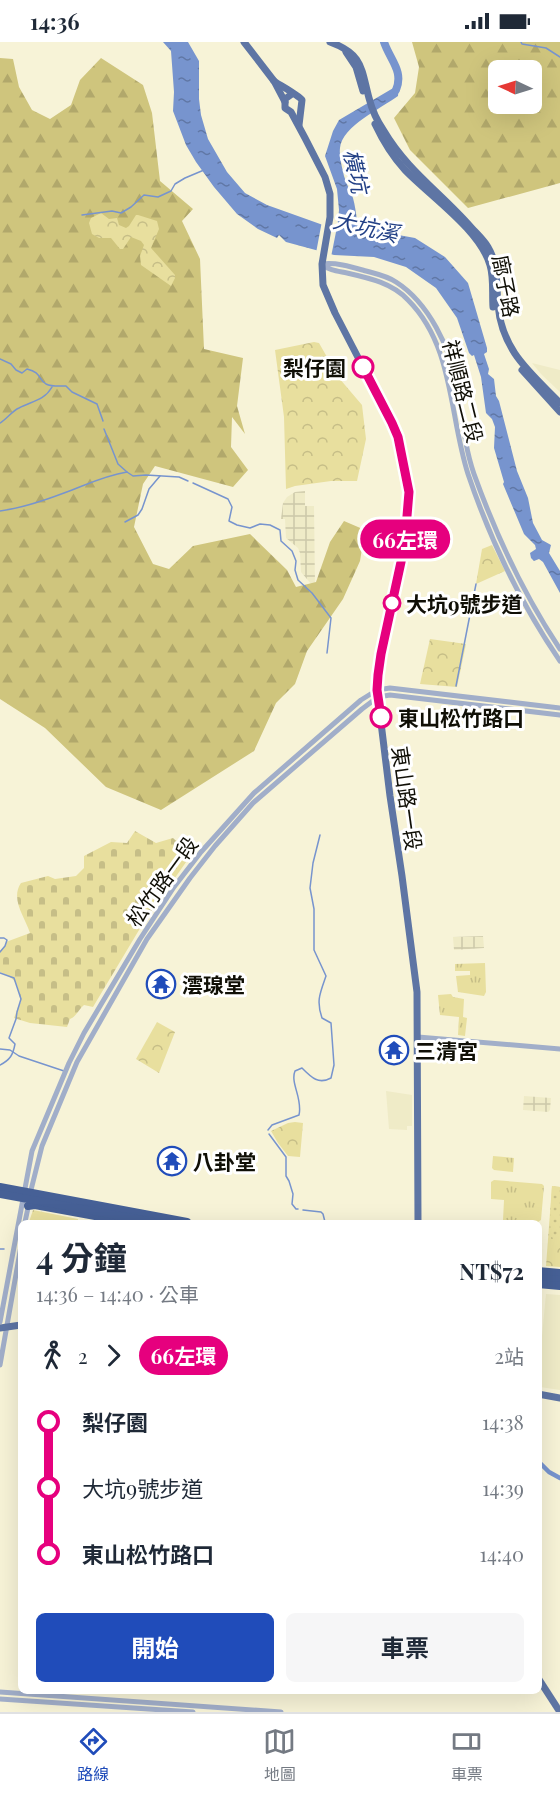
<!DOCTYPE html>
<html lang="zh-TW">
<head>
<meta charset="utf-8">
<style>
  body { margin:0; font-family:"Playfair Display","Noto Sans TC",serif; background:#f6f6f7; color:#1f2937; height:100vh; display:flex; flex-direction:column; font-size:22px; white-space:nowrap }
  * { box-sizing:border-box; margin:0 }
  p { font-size:20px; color:#747a83 }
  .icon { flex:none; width:33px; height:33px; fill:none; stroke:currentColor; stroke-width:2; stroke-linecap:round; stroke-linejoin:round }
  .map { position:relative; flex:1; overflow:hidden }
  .side { position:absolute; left:18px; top:1178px; width:524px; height:474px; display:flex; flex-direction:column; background:#fff; border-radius:9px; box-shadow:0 6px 24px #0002 }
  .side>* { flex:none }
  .badge { padding:0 12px; border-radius:20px; font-size:21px; line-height:39px }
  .needle { width:39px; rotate:274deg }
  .tools { position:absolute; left:488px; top:18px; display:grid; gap:12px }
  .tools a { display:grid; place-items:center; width:54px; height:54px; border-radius:9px; background:#fff; box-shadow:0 6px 24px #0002; font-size:30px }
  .map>.badge { position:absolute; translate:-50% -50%; box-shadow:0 0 0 3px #fff }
  .legs { display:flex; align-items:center; gap:9px; height:66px; padding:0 18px; font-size:20px }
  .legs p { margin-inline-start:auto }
  .headline { display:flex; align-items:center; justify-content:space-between; height:102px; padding:0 18px }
  h1 { font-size:33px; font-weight:700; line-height:45px }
  .cta { display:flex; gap:12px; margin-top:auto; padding:12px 18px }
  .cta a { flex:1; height:69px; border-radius:9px; background:#204cba; color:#fff; font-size:24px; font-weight:700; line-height:69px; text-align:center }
  .cta a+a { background:#f6f6f7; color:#1f2937 }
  ul { padding:0 18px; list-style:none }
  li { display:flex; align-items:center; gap:21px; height:66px; font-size:22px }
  li i { display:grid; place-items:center; width:9px; height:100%; margin:0 8px; background:currentColor }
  li i::after { content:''; width:15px; height:15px; margin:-8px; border:4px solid; border-radius:50%; background:#fff }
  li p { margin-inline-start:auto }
  li:first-child i { background:linear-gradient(#0000 50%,currentColor 0) }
  li:last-child i { background:linear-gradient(currentColor 50%,#0000 0) }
  .status { display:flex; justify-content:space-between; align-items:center; height:42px; padding:0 30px; background:#fff; direction:ltr }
  .status svg { height:16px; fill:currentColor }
  .tab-bar { display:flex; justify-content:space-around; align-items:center; height:84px; border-top:2px solid #e0e1e3; background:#fff; font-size:16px; color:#747a83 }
  .tab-bar a { display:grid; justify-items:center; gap:3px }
  .tab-bar .on { color:#204cba }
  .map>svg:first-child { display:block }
  .built { fill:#efebc7 }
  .industrial { fill:url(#industrial-grid) }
  .grass { fill:url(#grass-tufts) }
  .forest { fill:url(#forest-firs); fill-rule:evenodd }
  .cemetery { fill:url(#cemetery-stones) }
  .park { fill:url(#park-crowns) }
  .garden { fill:url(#garden-dots) }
  .water { fill:url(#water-ripples) }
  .pier { fill:#f7f3d7 }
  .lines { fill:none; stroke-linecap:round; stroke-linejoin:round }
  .stream { stroke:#7794ce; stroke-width:1.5 }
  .canal { stroke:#7794ce; stroke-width:4.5 }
  .river { stroke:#7794ce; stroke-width:8 }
  .minor { stroke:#a1aec9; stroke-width:5 }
  .major { stroke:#5e75a4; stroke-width:7 }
  .highway { stroke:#466096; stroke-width:8 }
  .highway-bridge { stroke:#466096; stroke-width:8 }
  .line-1-casing { stroke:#fff; stroke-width:14 }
  .line-1 { stroke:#e6007e; stroke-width:9 }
  .stop-1-dot { fill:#fff; stroke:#e6007e; stroke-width:3 }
  .labels { text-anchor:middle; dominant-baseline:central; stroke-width:6; stroke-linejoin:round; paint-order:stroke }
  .street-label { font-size:21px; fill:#100f06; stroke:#fff }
  .stop-label { font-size:21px; font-weight:bold; fill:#100f06; stroke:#fff; text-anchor:start }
  .poi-label { font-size:21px; font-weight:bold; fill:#100f06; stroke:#fff; text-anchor:start }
  .water-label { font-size:22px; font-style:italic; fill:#224086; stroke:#fff }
</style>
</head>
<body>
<div class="status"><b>14:36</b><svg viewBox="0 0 49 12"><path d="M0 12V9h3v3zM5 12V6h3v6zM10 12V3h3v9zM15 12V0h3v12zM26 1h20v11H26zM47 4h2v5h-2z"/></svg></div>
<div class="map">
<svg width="560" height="1670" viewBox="0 0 560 1670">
  <defs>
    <pattern id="industrial-grid" width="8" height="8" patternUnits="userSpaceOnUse" patternTransform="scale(1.5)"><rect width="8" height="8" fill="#efebc7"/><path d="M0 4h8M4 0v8" fill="none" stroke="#ccc8a9"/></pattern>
    <pattern id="grass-tufts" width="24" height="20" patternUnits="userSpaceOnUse" patternTransform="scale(1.5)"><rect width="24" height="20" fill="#e8df9e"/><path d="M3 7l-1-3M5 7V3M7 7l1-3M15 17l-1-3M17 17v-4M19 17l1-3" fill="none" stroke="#c6be87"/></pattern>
    <pattern id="forest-firs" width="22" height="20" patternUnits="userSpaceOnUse" patternTransform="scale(1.5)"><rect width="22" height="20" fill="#cfc57d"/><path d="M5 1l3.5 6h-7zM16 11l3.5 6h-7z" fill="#b1a86b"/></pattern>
    <pattern id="cemetery-stones" width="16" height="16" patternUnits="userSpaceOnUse" patternTransform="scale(1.5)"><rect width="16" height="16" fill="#e8df9e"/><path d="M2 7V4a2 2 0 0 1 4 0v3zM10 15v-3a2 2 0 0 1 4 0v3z" fill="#c6be87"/></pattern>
    <pattern id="park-crowns" width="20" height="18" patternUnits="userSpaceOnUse" patternTransform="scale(1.5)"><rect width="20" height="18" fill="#e8df9e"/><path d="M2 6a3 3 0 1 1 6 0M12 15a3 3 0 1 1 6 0" fill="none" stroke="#c6be87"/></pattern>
    <pattern id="garden-dots" width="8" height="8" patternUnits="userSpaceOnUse" patternTransform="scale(1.5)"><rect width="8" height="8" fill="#e8df9e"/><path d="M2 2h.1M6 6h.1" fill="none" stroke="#c6be87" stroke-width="1.8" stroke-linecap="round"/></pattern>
    <pattern id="water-ripples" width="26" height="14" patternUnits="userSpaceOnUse" patternTransform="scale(1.5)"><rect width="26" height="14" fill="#7794ce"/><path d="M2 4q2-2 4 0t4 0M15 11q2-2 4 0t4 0" fill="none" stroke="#6077a5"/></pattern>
  </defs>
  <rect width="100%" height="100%" fill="#f7f3d7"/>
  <!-- built -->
  <g class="built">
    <path d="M 532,321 L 560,328 L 560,350 L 541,332 Z"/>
    <path d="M 386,1049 L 412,1053 L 412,1084 L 407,1084 L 407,1088 L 389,1087 Z"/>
    <path d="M 546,1252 L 560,1253 L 560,1348 L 540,1345 L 539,1343 L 539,1325 Z"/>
  </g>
  <!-- industrial -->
  <g class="industrial">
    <path d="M 305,449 L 305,464 L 314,464 L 315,543 L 312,543 L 301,530 L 300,511 L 298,506 L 286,496 L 285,477 L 281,477 L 283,461 L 287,455 L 295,450 Z"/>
    <path d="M 483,894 L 484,906 L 454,908 L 453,895 Z"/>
    <path d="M 524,1054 L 551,1056 L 550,1068 L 548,1070 L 523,1068 Z"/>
  </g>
  <!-- grass -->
  <g class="grass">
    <path d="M 485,921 L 486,950 L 484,954 L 458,950 L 456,934 L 470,933 L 470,929 L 455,929 L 455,922 Z"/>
    <path d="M 451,952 L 453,955 L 464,957 L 463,975 L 467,976 L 465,994 L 458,993 L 459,975 L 440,973 L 438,953 Z"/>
    <path d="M 493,1114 L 514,1116 L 513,1130 L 494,1128 L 492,1126 Z"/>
    <path d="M 494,1138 L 542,1142 L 544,1144 L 541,1178 L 538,1180 L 503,1178 L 504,1158 L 491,1157 L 491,1140 Z"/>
  </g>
  <!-- forest -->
  <g class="forest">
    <path d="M 412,0 L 560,0 L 560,141 L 468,166 L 410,108 L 394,76 L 415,51 L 419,25 ZM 498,28 L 531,28 L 531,62 L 498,62 Z"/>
    <path d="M 0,16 L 13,17 L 19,45 L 32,68 L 50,77 L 71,63 L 80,38 L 101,16 L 143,43 L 152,71 L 160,139 L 193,167 L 182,179 L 200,217 L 204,307 L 243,316 L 237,364 L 245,392 L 232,375 L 231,405 L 248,428 L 233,445 L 155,424 L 143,442 L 134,485 L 153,522 L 169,527 L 193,504 L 250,492 L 287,528 L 296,545 L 316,540 L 330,500 L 344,479 L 365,488 L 360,519 L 343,557 L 307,609 L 295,642 L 276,661 L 254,709 L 161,768 L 106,745 L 45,686 L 0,657 Z"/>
  </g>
  <!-- cemetery -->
  <path class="cemetery" d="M 135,789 L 156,801 L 173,796 L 191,813 L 142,883 L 93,965 L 84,963 C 79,967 77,974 70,977 L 67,985 L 30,981 L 14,976 L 18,965 L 21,960 C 17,941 18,938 0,930 L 0,909 L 6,903 L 6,900 L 30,891 C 25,875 10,857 21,841 L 48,834 L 55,837 L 76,834 L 84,826 L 84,814 L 111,800 L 127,801 Z"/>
  <!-- park -->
  <g class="park">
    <path d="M 101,171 L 109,177 L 117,176 L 119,183 L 126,186 L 129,184 L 136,173 L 138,173 L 157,179 L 159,187 L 151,206 L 175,233 L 175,236 L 171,244 L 141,223 L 140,214 L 144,203 L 141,199 L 131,195 L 123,207 L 120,207 L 111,196 L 99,196 L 92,192 L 89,181 L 91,176 Z"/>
    <path d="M 314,300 L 319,301 L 339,336 L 362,363 L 366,397 L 357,439 L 331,439 L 295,444 L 286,447 L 284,375 L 275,308 Z"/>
    <path d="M 492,503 L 505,529 L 476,542 L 482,507 Z"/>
    <path d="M 430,597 L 466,602 L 457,645 L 420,642 Z"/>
    <path d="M 157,980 L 175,990 L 159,1031 L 136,1017 Z"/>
    <path d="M 295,1080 L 303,1081 L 300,1115 L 288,1114 L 278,1101 L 271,1089 L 288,1081 Z"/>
    <path d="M 552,1144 L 560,1145 L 560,1225 L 546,1224 Z"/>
    <path d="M 33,1168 L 78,1177 L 78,1180 L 29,1180 Z"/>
  </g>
  <!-- garden -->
  <path class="garden" d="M 552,1144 L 560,1145 L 560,1196 L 549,1195 Z"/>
  <!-- water -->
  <path class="water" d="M 163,0 L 188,0 L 199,19 L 199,57 L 201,73 L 208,97 L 227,130 L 245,151 L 267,163 L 337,188 L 339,168 L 337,147 L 325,114 L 333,89 L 339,78 L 395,45 L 399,40 L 398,54 C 382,66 342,84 340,106 C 339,115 342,125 344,134 C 346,141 350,148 353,156 C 355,163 356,171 357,179 L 370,180 L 393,192 L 415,196 L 445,215 L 468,241 L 487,306 L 487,310 L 484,312 L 489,327 L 488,332 L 494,337 L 496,354 L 499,359 L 517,429 L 528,456 L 533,481 L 542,498 L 551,503 L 549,511 L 560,529 L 560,551 L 543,520 L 539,517 L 534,519 L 531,516 L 530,511 L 536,507 L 535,503 L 524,492 L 503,442 L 504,440 L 494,406 L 495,385 L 492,377 L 486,371 L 481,335 L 474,313 L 472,314 L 469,311 L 457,276 L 436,246 L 406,225 L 374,215 L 334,213 L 286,200 L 279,193 L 277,196 L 258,187 L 237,172 L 214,145 L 196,120 L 186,103 L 173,69 L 174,50 L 171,9 Z"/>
  <!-- pier -->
  <path class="pier" d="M 322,179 L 335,184 L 336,180 L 338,180 L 331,215 L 316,211 Z"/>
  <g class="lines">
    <!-- stream -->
    <g class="stream">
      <path d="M 521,0 L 522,2 L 546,6 L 560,15"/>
      <path d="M 82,173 L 112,169 L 121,171 L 131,165 L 144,153 L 158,155 L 171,149 L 175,142 L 185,136 L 204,128"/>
      <path d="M 0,317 L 11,322 L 16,328 L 22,331 L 27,327 C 42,331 37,336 46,342 C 52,345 60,344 66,344 L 72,350 L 97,362 L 103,379"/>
      <path d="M 0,381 C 7,377 12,369 19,366 C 32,359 44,359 52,345"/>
      <path d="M 104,387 L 118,422 L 127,430 L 133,434 L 146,433 L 179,435 L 188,439"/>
      <path d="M 193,441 L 228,457 L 232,465 L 229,479 L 237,483 L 250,486 L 260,482 L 270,483 L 280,488 L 281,499 L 292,509 L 296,519 L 295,528 L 298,538 L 312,551 L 331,576 L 327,611"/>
      <path d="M 0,469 C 22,466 43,459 64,451 C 86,443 103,434 127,430"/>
      <path d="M 125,480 L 138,473 L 142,467 L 149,447 L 160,434"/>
      <path d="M 456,644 L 476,542"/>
      <path d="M 0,896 L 4,896 L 7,898 L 5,904 L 0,910"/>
      <path d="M 0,931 L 14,936 L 21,957 L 17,970 L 16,977 L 9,996 L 15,1002 C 13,1013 10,1018 0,1023"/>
      <path d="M 0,1007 L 10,1008 L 19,1014 L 64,1029"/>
      <path d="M 268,1088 L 272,1083 L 299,1073 C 303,1057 290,1041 295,1029 L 302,1026 C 311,1035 318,1043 331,1036 L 334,1023 L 331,981 L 322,976 C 316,959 320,951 326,934 L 314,908 L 314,867 L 310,846 L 313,821 L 320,793"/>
      <path d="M 269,1092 L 286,1115 L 286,1134 L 289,1139 L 293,1152 L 292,1162 L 296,1167 L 298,1167"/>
      <path d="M 303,1168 L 321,1170 L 323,1172 L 325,1180"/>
      <path d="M 0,1207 L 4,1207"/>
    </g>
    <!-- canal -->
    <path class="canal" d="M 538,1419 L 549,1430 L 560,1436"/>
    <!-- river -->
    <path class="river" d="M 384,0 C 390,18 404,29 396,48"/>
    <!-- minor -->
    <g class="minor">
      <path d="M 322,222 C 330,229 337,229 347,231 C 369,236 392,241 408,258 C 454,304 449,373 468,432 C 490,497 521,562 560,619"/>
      <path d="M 322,222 C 336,220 352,225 366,229 C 377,232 387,234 396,240 C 429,261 450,306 457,343 C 462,373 464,403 474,432 C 496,493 524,553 560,607"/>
      <path d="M 418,995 L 560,1007"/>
      <path d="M 30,1152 L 42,1104 L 77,1020 L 147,897 L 190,836 L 215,804 L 253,761 L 362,667 L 378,655 L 390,653 L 560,673"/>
      <path d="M 25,1180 L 29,1161"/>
      <path d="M 0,1280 L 32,1109 L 69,1021 L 84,991 L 140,897 L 174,845 L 201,810 L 254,751 L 361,658 L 377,648 L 390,646 L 560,666"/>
      <path d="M 0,1323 L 21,1204"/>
      <path d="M 0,1650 L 281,1670"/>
      <path d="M 0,1657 L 193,1670"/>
    </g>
    <!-- major -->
    <g class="major">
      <path d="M 244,0 L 274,39 L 285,60"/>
      <path d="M 330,0 C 363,12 361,26 369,56 C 372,68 377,79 384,89 C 407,128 441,151 470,184 C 476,191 483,197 488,205 C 499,223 496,243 498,263 C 502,309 530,330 560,361"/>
      <path d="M 346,10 L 356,25 L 363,49"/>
      <path d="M 274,39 C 281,44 298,53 302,58 L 299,83"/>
      <path d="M 292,52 L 285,57 L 285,66 L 291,70 L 305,96 L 325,135 L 330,152 L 330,175 L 322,222 L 323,243 L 335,271 L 392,381 L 401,408 L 409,450 L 407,486 L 393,557 L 381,612 L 377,648 L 390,754 L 402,834 L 417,950 L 418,1180"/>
      <path d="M 375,82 C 383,99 392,114 405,128 C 430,154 480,188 490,223 C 494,236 492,251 493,265"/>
      <path d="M 522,328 L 560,370"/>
      <path d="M 0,1286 L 21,1283"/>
      <path d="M 538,1352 L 560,1356"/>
      <path d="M 538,1636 L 560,1670"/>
    </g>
    <!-- highway -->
    <g class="highway">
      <path d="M 28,1164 L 35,1163 L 128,1180"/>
      <path d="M 538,1229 L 560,1231"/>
      <path d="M 538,1236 L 560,1238"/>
      <path d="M 538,1242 L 560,1244"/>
    </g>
    <!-- highway-bridge -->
    <g class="highway-bridge">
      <path d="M 0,1145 L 187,1180"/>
      <path d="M 0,1152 L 153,1180"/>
    </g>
  </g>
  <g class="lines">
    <!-- line-1 casing -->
    <g class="line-1-casing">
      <path id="line-1" d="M 363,325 L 392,381 L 398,395 L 409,450 L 406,486 L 401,520 L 381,612 L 378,633 L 377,648 L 381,675"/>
    </g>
    <!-- line-1 -->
    <use href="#line-1" class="line-1"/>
  </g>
  <!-- icons -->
  <defs>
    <g id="temple-ring" transform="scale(1.5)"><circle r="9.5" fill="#fff" stroke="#204cba" stroke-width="1.5"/><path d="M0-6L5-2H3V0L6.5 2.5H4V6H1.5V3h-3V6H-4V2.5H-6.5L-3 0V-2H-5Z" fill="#204cba"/></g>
  </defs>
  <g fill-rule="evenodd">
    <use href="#temple-ring" x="161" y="942"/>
    <use href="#temple-ring" x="394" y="1008"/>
    <use href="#temple-ring" x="172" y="1119"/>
  </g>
  <!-- markers -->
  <g class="stop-1-dot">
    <circle cx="363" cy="325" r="10"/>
    <circle cx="392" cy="561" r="8"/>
    <circle cx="381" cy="675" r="10"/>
  </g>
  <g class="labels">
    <!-- street labels -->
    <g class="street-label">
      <text transform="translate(507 244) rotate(79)">廍子路</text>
      <text transform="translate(464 349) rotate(76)">祥順路二段</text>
      <text transform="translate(408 756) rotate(82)">東山路一段</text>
      <text transform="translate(161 839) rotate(-54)">松竹路一段</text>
    </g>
    <!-- stop labels -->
    <g class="stop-label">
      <text x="346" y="325" text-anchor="end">梨仔園</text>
      <text x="406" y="561">大坑9號步道</text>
      <text x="398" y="675">東山松竹路口</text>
    </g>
    <!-- poi labels -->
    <g class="poi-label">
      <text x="182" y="942">澐瑔堂</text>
      <text x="415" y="1008">三清宮</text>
      <text x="193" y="1119">八卦堂</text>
    </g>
    <!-- water labels -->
    <g class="water-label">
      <text transform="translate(357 129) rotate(78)">橫坑</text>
      <text transform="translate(366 184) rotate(13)">大坑溪</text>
    </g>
  </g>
</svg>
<div class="tools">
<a><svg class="needle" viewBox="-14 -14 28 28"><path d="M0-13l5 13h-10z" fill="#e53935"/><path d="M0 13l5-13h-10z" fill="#747a83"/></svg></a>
</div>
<b class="badge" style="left:405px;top:497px;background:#e6007e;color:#fff">66左環</b>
<section class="side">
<div class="headline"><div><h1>4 分鐘</h1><p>14:36 – 14:40 · 公車</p></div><b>NT$72</b></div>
<div class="legs"><svg class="icon" aria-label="walk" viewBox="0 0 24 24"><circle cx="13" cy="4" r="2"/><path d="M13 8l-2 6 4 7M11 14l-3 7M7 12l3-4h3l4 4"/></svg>2<svg class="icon" aria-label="forward" viewBox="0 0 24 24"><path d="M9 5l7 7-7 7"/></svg><b class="badge" style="background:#e6007e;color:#fff">66左環</b><p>2站</p></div>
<ul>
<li><i style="color:#e6007e"></i><b>梨仔園</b><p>14:38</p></li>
<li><i style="color:#e6007e"></i><span>大坑9號步道</span><p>14:39</p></li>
<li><i style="color:#e6007e"></i><b>東山松竹路口</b><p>14:40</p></li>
</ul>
<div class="cta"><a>開始</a><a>車票</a></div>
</section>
</div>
<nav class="tab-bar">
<a class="on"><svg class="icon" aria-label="directions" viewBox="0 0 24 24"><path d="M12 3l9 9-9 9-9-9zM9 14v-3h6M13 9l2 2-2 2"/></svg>路線</a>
<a><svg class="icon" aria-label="map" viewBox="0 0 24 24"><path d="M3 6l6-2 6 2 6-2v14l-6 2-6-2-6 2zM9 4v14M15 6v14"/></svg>地圖</a>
<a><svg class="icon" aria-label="tickets" viewBox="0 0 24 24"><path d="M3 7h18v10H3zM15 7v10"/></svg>車票</a>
</nav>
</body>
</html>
